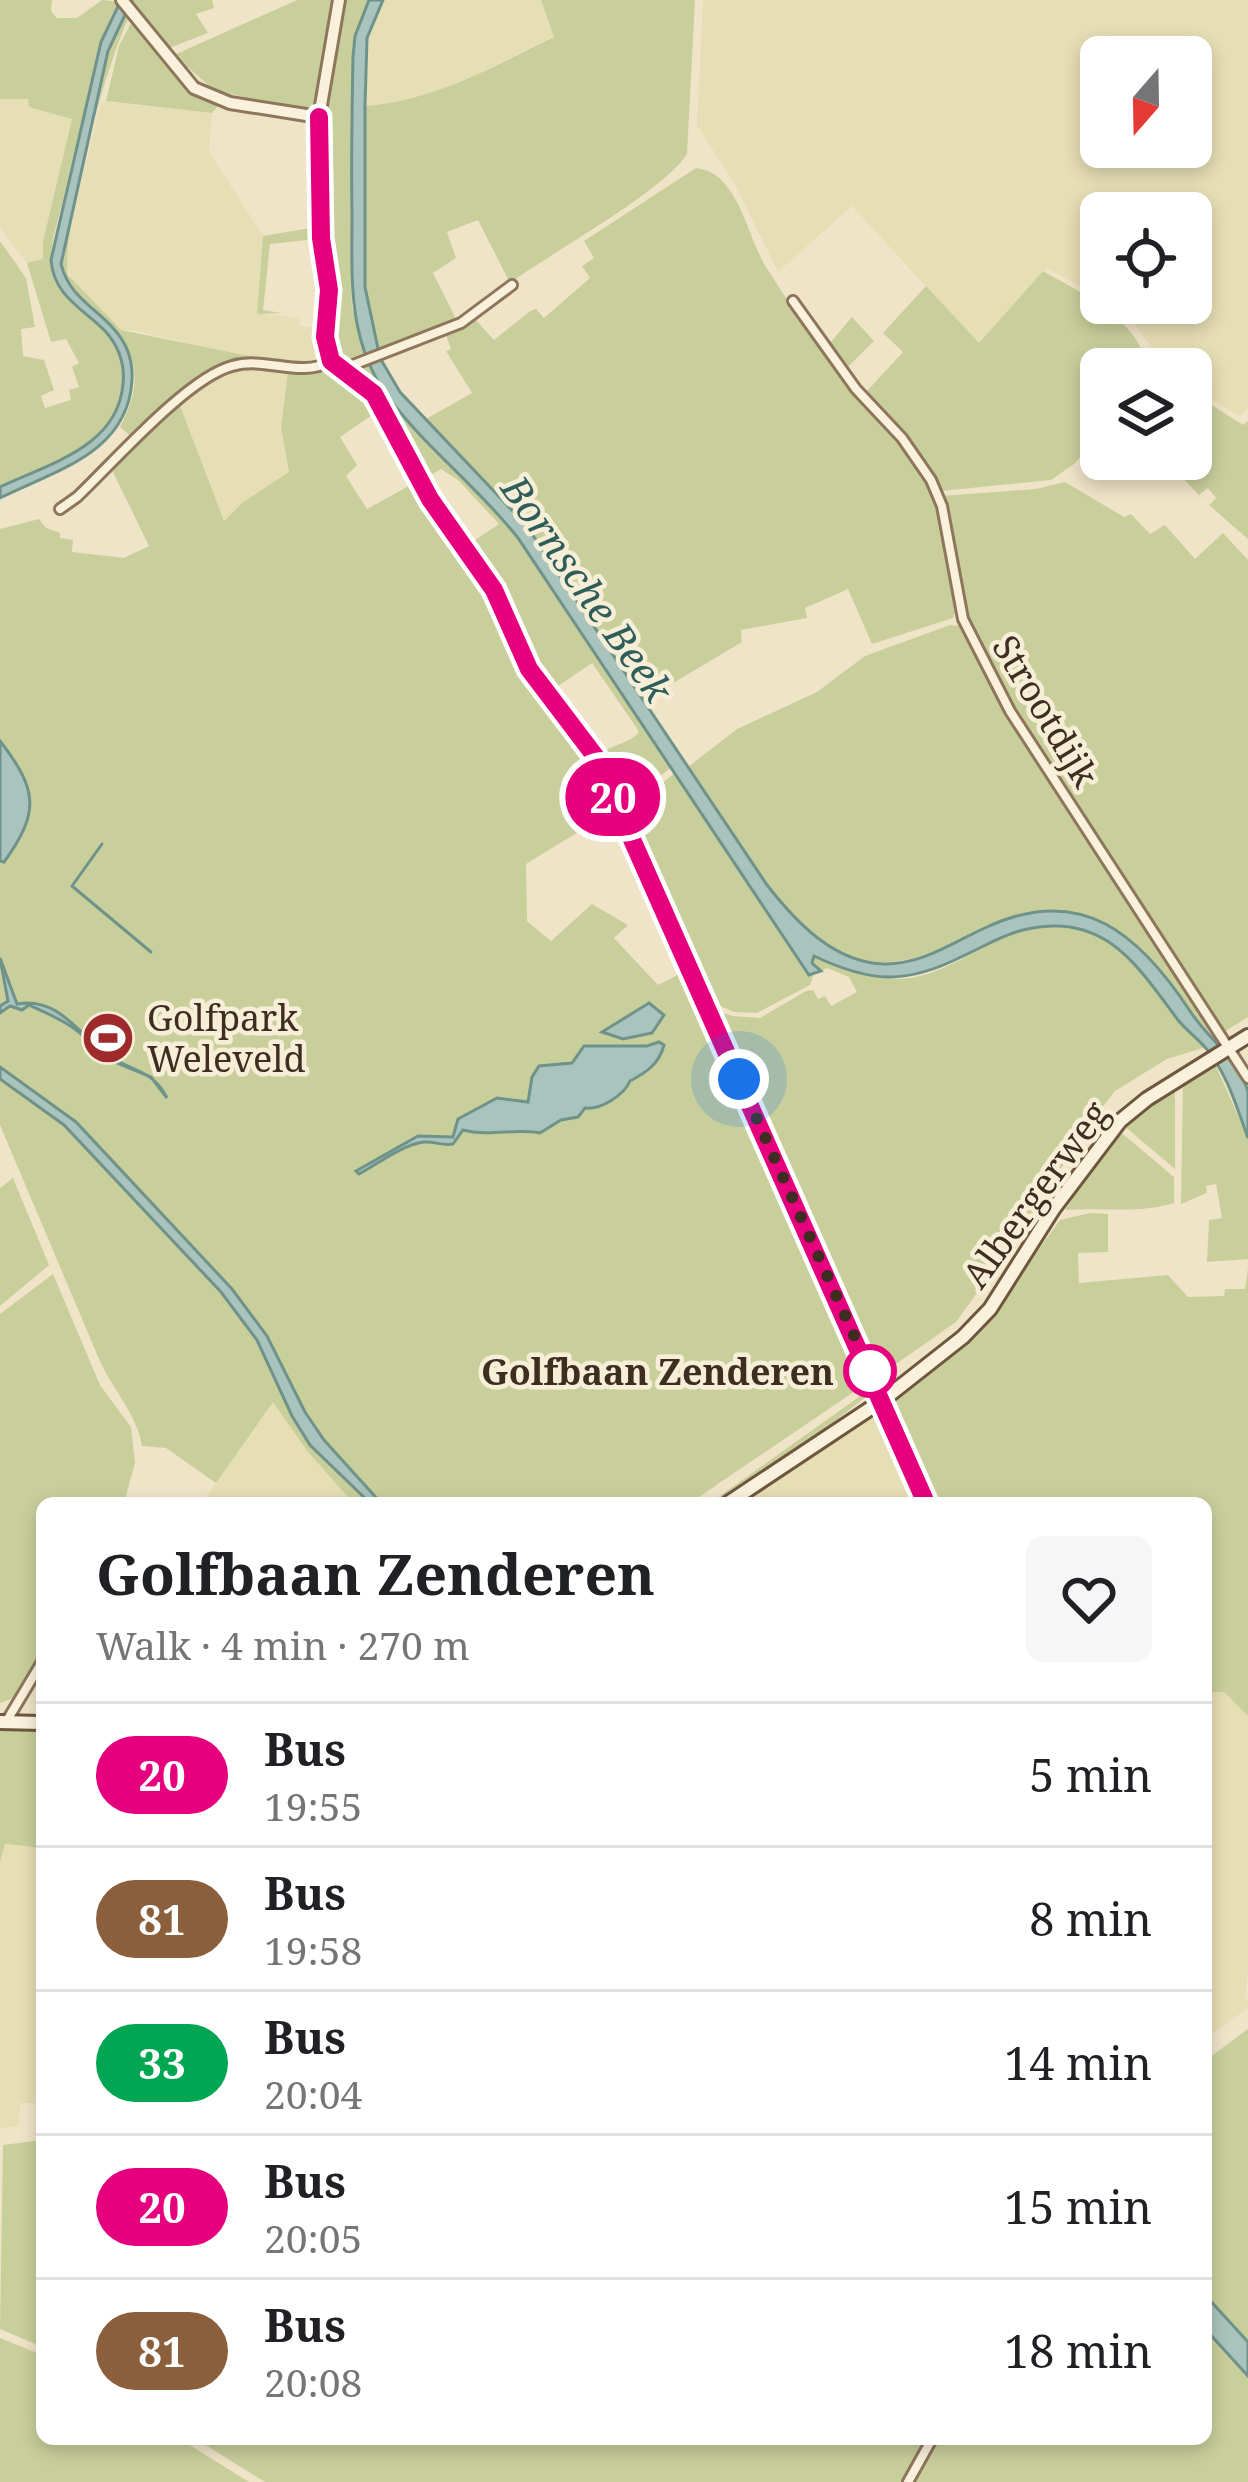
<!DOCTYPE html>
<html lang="en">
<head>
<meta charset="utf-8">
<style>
  body { margin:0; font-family:"Noto Serif",serif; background:#f6f6f6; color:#202124; height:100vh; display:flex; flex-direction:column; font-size:45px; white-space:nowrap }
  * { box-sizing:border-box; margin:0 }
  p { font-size:39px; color:#757577 }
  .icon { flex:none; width:66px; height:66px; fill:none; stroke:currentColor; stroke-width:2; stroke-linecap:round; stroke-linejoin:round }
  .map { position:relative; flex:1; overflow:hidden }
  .panel { position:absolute; left:36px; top:1497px; width:1176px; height:948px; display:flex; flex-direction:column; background:#fff; border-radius:18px; box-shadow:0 6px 18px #0003 }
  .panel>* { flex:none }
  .badge { padding:0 24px; border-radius:39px; font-size:42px; line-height:78px }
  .needle { width:78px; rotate:200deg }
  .controls { position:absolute; left:1080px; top:36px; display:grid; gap:24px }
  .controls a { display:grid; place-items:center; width:132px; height:132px; border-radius:18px; background:#fff; box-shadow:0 6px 18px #0003; font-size:60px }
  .you { position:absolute; width:60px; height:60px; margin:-30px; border:9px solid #fff; border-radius:50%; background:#1a73e8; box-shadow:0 0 0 18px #1a73e833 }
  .map>.badge { position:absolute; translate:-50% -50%; box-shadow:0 0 0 6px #fff }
  .round { display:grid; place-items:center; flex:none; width:126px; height:126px; border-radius:18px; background:#f6f6f6 }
  .head { display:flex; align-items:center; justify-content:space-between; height:204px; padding:0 60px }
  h1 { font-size:57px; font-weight:700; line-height:90px }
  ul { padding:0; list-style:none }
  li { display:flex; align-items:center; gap:36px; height:144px; padding:0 60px; border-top:3px solid #e0e0e0 }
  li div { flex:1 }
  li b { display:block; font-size:45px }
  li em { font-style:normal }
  li .badge { min-width:132px; font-weight:700; text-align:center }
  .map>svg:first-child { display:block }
  .farmland { fill:#e6deb5; fill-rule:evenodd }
  .green { fill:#c9cf9b }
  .water { fill:#a9c4bc; stroke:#6f938a; stroke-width:3 }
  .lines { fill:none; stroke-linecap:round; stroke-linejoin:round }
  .stream { stroke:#6f938a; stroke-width:3 }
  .minor-casing { stroke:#8d765c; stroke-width:14 }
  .tertiary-casing { stroke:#8d765c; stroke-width:16 }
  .secondary-casing { stroke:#6f573f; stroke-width:18 }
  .minor { stroke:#faf1dc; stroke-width:8 }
  .tertiary { stroke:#faf1dc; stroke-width:10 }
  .secondary { stroke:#faf1dc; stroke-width:12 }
  .line-casing { stroke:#fff; stroke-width:27 }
  .line { stroke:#e6007e; stroke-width:18 }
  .walk { stroke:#3d2e20; stroke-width:12; stroke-dasharray:0 21.6 }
  .stop-dot { fill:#fff; stroke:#e6007e; stroke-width:6 }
  .labels { text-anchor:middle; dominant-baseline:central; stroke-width:9; stroke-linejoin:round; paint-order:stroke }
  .street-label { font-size:36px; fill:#3d2e20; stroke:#f7eed8 }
  .poi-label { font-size:36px; fill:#3d2e20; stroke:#f7eed8; text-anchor:start }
  .stop-label { font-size:36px; font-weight:bold; fill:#3d2e20; stroke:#f7eed8; text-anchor:end }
  .water-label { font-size:39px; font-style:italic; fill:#2f5d5a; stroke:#f7eed8 }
</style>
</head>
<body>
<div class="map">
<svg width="1248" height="2482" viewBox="0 0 1248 2482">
  <rect width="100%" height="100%" fill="#f0e4c8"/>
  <!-- farmland -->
  <g class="farmland">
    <path d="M 383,0 L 541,0 L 554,36 L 438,94 L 408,102 L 365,106 L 367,38 Z"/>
    <path d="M 703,0 L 1248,0 L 1248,408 L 1239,416 L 1191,387 L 1191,369 L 1169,369 L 1135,325 L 1109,303 L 1191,303 L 1191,213 L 1101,213 L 1101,297 L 1046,268 L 979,344 L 852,206 L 778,272 L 736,186 L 697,125 ZM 1101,57 L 1191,57 L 1191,147 L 1101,147 Z"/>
    <path d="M 0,99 L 28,99 L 30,107 L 72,118 L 43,241 L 43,260 L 27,263 L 0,228 Z"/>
    <path d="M 101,101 L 212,113 L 209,152 L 263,236 L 257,313 L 299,318 L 300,326 L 321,329 L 313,364 L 224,352 L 133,330 L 121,330 L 72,282 L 65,254 L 68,237 Z"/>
    <path d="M 243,366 L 288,372 L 281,427 L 289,472 L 242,503 L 224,521 L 179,403 L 229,369 Z"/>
    <path d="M 273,1401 L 308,1452 L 353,1503 L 202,1503 Z"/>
    <path d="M 880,1410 L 920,1503 L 740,1503 L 865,1420 Z"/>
    <path d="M 1224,1692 L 1248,1716 L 1248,1968 L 1245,2000 L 1248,1998 L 1248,2008 L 1206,2038 L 1206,1693 Z"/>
    <path d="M 4,1844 L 42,1848 L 42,2103 L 20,2103 L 19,2126 L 0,2129 L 0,1862 Z"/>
  </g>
  <!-- green -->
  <g class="green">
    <path d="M 0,0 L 52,0 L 51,11 L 57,18 L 77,18 L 102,0 L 120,2 L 111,16 C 93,79 76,140 62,204 C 57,224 49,247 52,267 C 56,297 83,311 103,330 C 117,343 124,360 123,379 C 121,446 50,463 0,487 L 0,241 L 26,278 L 35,327 L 21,329 L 23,356 L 44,360 L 54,390 L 41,396 L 45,408 L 71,400 L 69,390 L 79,387 L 72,367 L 79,363 L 66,339 L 51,342 L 27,263 L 43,259 L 43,241 L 72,119 L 29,107 L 28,99 L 0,99 Z"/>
    <path d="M 132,0 L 212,0 L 214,8 L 196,14 L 208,33 L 169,48 Z"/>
    <path d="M 297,0 L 334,0 L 318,101 L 303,111 L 214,90 L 174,55 Z"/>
    <path d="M 342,0 L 369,0 L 355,36 L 353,57 L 351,282 L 352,307 L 364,353 L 342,361 L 331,349 L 325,232 L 326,141 L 328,94 Z"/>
    <path d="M 541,0 L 695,0 L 687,154 C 664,191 551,253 510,283 L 478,220 L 447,232 L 456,258 L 433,273 L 456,319 L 376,349 L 365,287 L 365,106 C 440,99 487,69 554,37 Z"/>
    <path d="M 126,10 L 130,15 C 107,61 61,227 68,275 L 121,330 L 258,358 C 206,355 167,405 132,437 L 120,427 C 170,330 77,329 61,264 L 104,68 L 113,36 Z"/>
    <path d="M 133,19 L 181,79 L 264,112 L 264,116 L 218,106 L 212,113 L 106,101 L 119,46 Z"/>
    <path d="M 696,168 C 738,172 747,236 766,267 C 794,311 824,355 857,395 C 879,422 911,447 927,479 C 945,518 950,562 958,604 L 953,618 L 872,644 L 848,589 L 805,608 L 807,618 L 741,630 L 742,642 L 643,701 L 526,525 L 426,419 L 472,393 L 446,351 L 451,349 L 445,332 L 476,320 L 494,340 L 530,311 L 536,309 L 544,318 L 590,278 L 582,266 L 594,258 L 584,241 Z"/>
    <path d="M 316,227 L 317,239 L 270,244 L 263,310 L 282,313 L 257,314 L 263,236 Z"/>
    <path d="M 1043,271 C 1086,296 1136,317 1149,369 L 1101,369 L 1101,434 L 1074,464 L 1051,480 L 941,491 L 928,464 L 866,392 L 903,352 L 883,333 L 926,286 L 979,343 Z"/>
    <path d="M 852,317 L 874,341 L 847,368 L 829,344 Z"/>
    <path d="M 368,363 L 395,405 L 505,520 L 672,767 L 622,805 L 586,737 L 588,734 L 600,754 C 613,744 629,744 639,732 L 636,727 L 592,663 L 551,691 C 518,646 501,591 469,544 L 499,524 L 458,480 L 441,469 L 422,480 L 396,431 L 356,378 L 356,368 Z"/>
    <path d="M 277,367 L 310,373 L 328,367 L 369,393 L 378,411 L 340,437 L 357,465 L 346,476 L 367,509 L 416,482 L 486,583 L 509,638 L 588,753 L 614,810 L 526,864 L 527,921 L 551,941 L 592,904 L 628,925 L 614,938 L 658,985 L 685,971 L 856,1354 L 867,1383 L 690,1503 L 381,1503 L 324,1440 L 305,1412 L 267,1336 L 232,1289 L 76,1122 L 0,1067 L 0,529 L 39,519 L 46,528 L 60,533 L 60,538 L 73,540 L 72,552 L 124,558 L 149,546 L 111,468 L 179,403 L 224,521 L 242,503 L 289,472 L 281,427 L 288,372 L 272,369 Z"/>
    <path d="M 1191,392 L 1243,425 L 1248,421 L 1248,539 L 1209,505 L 1216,498 L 1208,488 L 1199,495 L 1171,466 L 1145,459 L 1191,459 Z"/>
    <path d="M 1065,482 L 1124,517 L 1131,514 L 1150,534 L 1165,525 L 1195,559 L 1223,533 L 1248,560 L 1248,1017 L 1224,1032 L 1004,696 L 971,631 L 942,496 L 1036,489 Z"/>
    <path d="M 950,625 L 959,626 C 1033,771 1129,903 1219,1038 L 1217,1041 C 1177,1004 1158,948 1105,924 C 988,871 919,1027 806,929 C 757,887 723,820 688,767 L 737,729 L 817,692 L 865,656 Z"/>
    <path d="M 676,772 L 813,976 L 810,985 L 757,1013 L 734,1012 L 709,1001 L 627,821 L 632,808 Z"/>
    <path d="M 1040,927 C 1147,925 1140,996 1206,1047 L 1167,1059 L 1115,1091 L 1084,1131 L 1030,1219 L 956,1322 L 876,1378 L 713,1010 L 733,1016 L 760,1018 L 806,991 L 813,990 L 818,999 L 825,996 L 831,1006 L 857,992 L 849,977 L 827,968 L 821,971 L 812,963 L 814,956 C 838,963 863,974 887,978 C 941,986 988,933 1040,927 Z"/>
    <path d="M 1215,1064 L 1248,1138 L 1248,1259 L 1207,1262 L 1209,1220 L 1222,1218 L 1216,1184 L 1206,1186 L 1207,1193 L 1181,1204 L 1183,1083 Z"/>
    <path d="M 0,1079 L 64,1125 L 221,1292 L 257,1340 L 292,1416 L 370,1503 L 353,1503 L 308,1452 L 273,1402 L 216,1483 L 166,1448 L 142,1446 C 137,1414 112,1389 99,1359 L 0,1125 Z"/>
    <path d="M 1175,1087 L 1175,1169 L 1123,1125 Z"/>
    <path d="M 1118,1130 L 1174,1177 L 1174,1203 C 1140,1214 1101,1207 1065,1210 Z"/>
    <path d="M 13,1178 L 49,1265 L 0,1306 L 0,1188 Z"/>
    <path d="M 1090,1213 L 1108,1214 L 1108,1252 L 1078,1253 L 1079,1283 L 1168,1275 L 1188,1297 L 1224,1296 L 1225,1289 L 1245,1289 L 1248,1268 L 1248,1716 L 1224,1692 L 1206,1693 L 1206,1503 L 930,1503 L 889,1405 L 974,1338 L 1060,1220 Z"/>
    <path d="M 53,1274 L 100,1385 L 131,1427 L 135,1463 L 124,1503 L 42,1503 L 42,1655 L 16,1697 L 0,1703 L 0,1314 Z"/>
    <path d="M 871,1393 L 791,1455 L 718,1503 L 710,1503 L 863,1394 Z"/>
    <path d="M 0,1730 L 42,1731 L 42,1848 L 5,1844 L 0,1862 Z"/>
    <path d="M 1248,2029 L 1248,2342 L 1206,2296 L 1206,2060 Z"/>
    <path d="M 42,2140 L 42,2347 L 0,2329 L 3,2145 Z"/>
    <path d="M 1206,2330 L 1248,2376 L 1248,2482 L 912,2482 L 937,2439 L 1206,2439 Z"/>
    <path d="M 0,2338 L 42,2355 L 42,2439 L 180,2439 L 249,2482 L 0,2482 Z"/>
    <path d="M 196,2439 L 926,2439 L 903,2482 L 265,2482 Z"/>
  </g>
  <!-- water -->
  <g class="water">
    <path d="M 121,0 L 132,0 L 108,51 L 61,264 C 69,296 93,306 113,328 C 127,343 133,361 132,380 C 128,453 56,470 0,498 L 0,487 C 48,464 118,447 123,384 C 125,365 119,347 106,332 C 83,308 54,297 51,260 L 101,42 Z"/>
    <path d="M 369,0 L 383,0 L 367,38 L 365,106 L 365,287 L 380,358 L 400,392 L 526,525 L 767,885 C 796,922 834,963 885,964 C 924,964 953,942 987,927 C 1082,883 1140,935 1190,1011 C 1207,1038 1240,1060 1248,1092 C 1248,1106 1248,1124 1248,1138 C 1237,1108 1226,1070 1204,1046 C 1196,1037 1186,1030 1178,1020 C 1137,965 1104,910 1023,930 C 1002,935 983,947 963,956 C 906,985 871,983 814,956 L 812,963 L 821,971 L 809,975 L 518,538 C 479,488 426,448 388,397 C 347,340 352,279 352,213 C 351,161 352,109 353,57 L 355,36 Z"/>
    <path d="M 0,741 C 37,789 41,811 4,862 L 0,861 Z"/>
    <path d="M 0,958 L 17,1004 C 57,996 78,1033 106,1054 C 130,1072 152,1068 167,1098 L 151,1077 L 96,1054 C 86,1029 53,1016 29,1005 L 22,1010 L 10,1006 L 0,1013 L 0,1006 L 8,1001 Z"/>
    <path d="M 649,1003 L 664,1015 L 652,1033 L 623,1039 L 602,1032 Z"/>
    <path d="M 659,1042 L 664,1045 C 659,1064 647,1072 630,1081 C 624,1095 601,1110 585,1108 L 578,1117 L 561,1120 L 540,1133 C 514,1128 489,1137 463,1130 L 453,1144 C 442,1146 434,1141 424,1142 C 402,1145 379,1163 359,1174 L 356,1171 L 418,1136 L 453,1137 L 458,1119 L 497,1098 L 528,1102 L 532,1077 L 539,1066 L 572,1063 L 584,1046 L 647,1046 Z"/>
    <path d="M 0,1067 L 76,1122 L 232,1289 L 267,1336 L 305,1412 L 324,1440 L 381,1503 L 370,1503 L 310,1445 L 292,1416 L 257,1340 L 221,1292 L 64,1125 L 0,1079 Z"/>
    <path d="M 1206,2296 L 1248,2342 L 1248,2376 L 1206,2330 Z"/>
  </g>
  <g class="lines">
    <!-- stream -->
    <path class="stream" d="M 102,844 L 72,886 L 151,952"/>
    <!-- minor casing -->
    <g class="minor-casing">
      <g id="minor">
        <path d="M 793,301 L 856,389 L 902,438 L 931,480 L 942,506 L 963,619 L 1010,711 L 1248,1078"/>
        <path d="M 340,370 L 461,323 L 512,285"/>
        <path d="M 60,509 L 77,497 C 113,463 187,378 232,366 C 267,356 299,379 331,361"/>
        <path d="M 883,1399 L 927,1503"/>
        <path d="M 6,1722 L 42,1662"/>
        <path d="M 908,2482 L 932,2439"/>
      </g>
    </g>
    <!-- tertiary casing -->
    <g class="tertiary-casing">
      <g id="tertiary">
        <path d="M 122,0 L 194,88 L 230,103 L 319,117"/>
        <path d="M 339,0 L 319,117 L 321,238 L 329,290 L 328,354 L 340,370 L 374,394 L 430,499 L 493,589 L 529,669 L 595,756 L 881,1393"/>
      </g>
    </g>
    <!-- secondary casing -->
    <g class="secondary-casing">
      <g id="secondary">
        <path d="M 728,1503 L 883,1400 L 963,1337 L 990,1309 L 1054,1208 L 1120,1121 L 1147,1099 L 1248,1036"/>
        <path d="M 0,1722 L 42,1723"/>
      </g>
    </g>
    <!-- minor -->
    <use href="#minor" class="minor"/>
    <!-- tertiary -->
    <use href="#tertiary" class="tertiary"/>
    <!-- secondary -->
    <use href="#secondary" class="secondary"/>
  </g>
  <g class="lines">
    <!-- line casing -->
    <g class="line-casing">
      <path id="line" d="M 319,117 L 321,238 L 329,290 L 325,337 L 331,361 L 374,394 L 430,499 L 494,590 L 529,669 L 595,756 L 926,1503"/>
    </g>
    <!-- line -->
    <use href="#line" class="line"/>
    <!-- walk -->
    <path class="walk" d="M 739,1079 L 870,1371"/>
  </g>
  <!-- icons -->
  <defs>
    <g id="stadium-disc" transform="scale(2.7)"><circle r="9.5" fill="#9e2a2b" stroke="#f7eed8"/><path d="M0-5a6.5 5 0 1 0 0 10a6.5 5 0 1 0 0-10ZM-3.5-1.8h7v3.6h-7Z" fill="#fff"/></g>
  </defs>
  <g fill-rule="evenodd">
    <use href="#stadium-disc" x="108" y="1038"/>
  </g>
  <!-- markers -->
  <circle class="stop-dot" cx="870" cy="1371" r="24"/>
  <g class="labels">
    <!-- street labels -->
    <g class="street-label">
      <text transform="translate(1046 711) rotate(59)">Strootdijk</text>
      <text transform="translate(1035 1194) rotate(-54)">Albergerweg</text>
    </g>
    <!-- poi labels -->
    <g class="poi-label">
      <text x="147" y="1017">Golfpark<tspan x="147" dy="41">Weleveld</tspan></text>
    </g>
    <!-- stop labels -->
    <g class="stop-label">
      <text x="834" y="1371">Golfbaan Zenderen</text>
    </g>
    <!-- water labels -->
    <g class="water-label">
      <text transform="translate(588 588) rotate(55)">Bornsche Beek</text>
    </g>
  </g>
</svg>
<div class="controls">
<a><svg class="needle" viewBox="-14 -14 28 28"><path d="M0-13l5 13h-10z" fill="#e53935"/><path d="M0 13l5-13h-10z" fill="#757577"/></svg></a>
<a><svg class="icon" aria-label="locate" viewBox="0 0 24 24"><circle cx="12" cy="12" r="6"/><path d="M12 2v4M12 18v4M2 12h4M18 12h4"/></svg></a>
<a><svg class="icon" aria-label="layers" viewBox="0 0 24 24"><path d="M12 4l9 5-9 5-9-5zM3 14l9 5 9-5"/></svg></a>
</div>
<div class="you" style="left:739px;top:1079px"></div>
<b class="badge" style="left:613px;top:797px;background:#e6007e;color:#fff">20</b>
<section class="panel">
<div class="head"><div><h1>Golfbaan Zenderen</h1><p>Walk · 4 min · 270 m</p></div><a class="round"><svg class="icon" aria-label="heart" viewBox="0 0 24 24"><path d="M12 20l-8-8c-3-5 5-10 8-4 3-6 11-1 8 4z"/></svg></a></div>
<ul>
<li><span class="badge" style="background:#e6007e;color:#fff">20</span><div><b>Bus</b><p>19:55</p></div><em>5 min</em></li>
<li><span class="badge" style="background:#8b5e3c;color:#fff">81</span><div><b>Bus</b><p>19:58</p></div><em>8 min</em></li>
<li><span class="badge" style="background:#00a651;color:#fff">33</span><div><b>Bus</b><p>20:04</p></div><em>14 min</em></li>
<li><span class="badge" style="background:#e6007e;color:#fff">20</span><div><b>Bus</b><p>20:05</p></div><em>15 min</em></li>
<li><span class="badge" style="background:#8b5e3c;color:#fff">81</span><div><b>Bus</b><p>20:08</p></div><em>18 min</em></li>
</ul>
</section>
</div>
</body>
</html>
